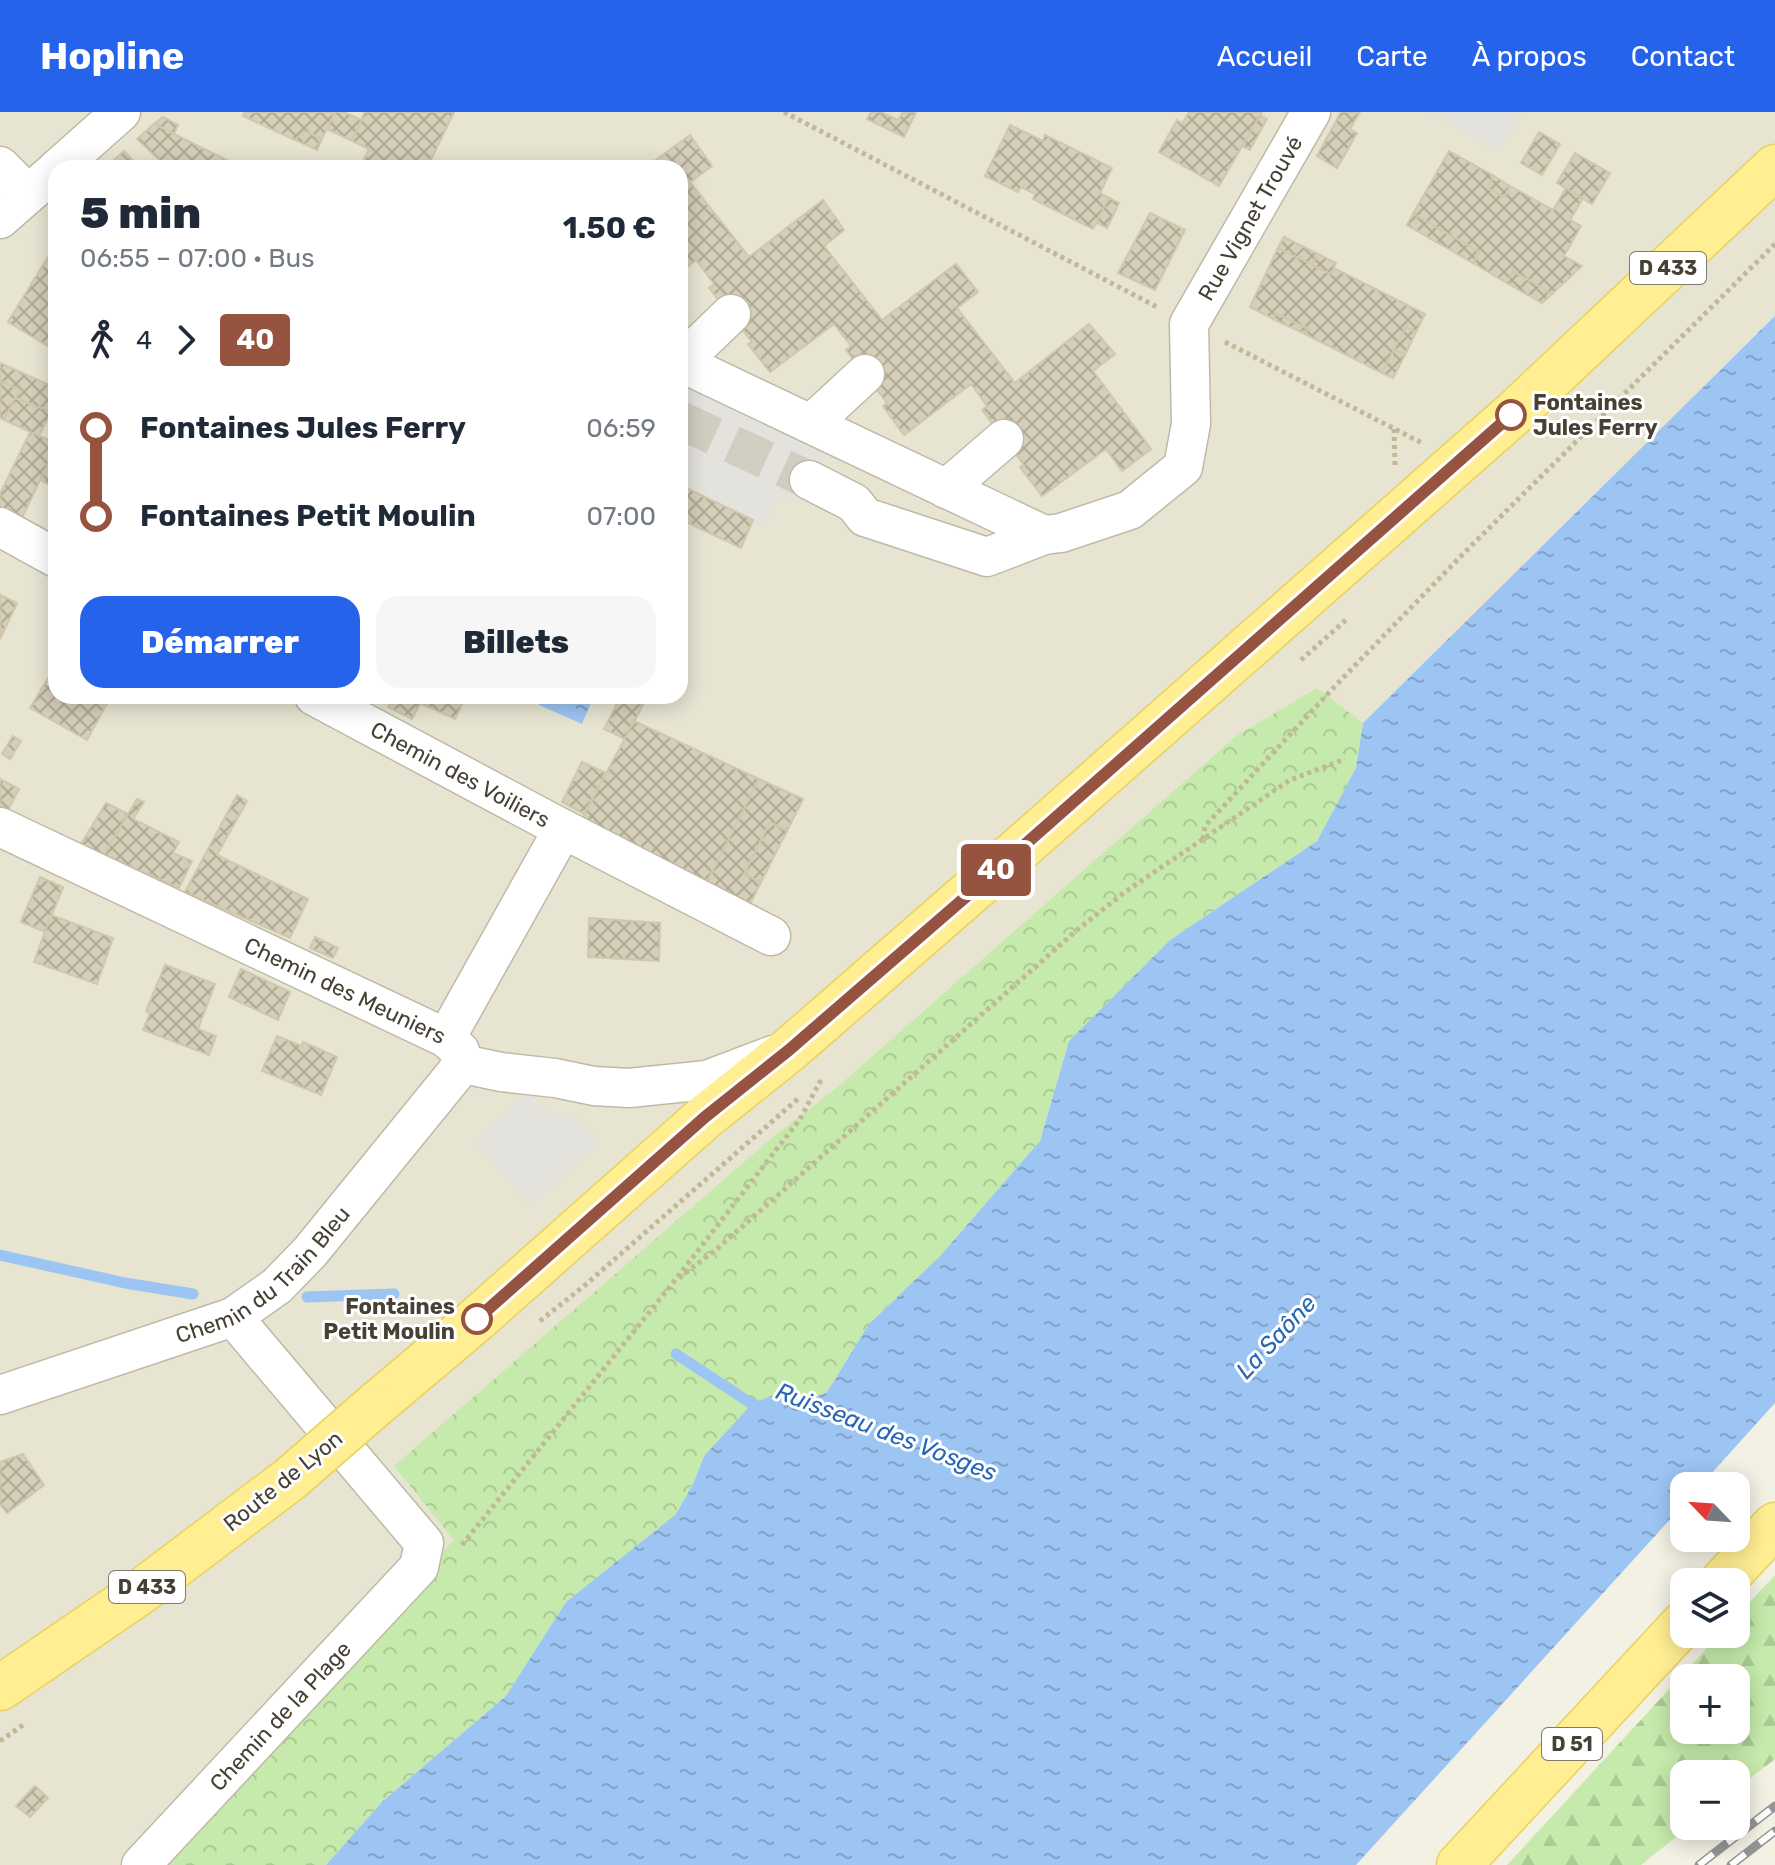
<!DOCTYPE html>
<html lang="fr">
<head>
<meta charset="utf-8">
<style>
  body { margin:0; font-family:Rubik,sans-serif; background:#f6f6f7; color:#1f2937; height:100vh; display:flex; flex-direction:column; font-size:30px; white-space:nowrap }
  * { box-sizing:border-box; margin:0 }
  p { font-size:26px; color:#747a83 }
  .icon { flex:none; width:44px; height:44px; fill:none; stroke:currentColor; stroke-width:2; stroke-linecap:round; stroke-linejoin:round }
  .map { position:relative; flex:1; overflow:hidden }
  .drawer { position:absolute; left:48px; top:48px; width:640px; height:544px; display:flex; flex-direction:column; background:#fff; border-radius:24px; box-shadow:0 4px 20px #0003 }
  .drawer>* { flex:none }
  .badge { padding:0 16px; border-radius:6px; font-size:28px; line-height:52px }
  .needle { width:52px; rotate:295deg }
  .tools { position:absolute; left:1670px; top:1360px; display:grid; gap:16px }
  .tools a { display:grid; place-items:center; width:80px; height:80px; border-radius:16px; background:#fff; box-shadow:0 4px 20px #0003; font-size:40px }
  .map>.badge { position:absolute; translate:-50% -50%; box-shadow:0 0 0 4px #fff }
  .legs { display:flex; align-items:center; gap:12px; height:88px; padding:0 32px; font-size:26px }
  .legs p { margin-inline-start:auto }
  .summary { display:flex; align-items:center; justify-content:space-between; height:136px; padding:0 32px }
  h1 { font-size:44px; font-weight:800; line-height:60px }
  .cta { display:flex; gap:16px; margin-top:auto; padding:16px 32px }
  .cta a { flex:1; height:92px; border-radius:24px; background:#2563eb; color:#fff; font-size:32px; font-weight:800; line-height:92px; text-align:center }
  .cta a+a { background:#f6f6f7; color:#1f2937 }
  ul { padding:0 32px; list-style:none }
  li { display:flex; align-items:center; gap:28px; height:88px; font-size:30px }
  li i { display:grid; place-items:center; width:12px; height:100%; margin:0 10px; background:currentColor }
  li i::after { content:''; width:20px; height:20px; margin:-10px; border:6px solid; border-radius:50%; background:#fff }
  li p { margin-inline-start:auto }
  li:first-child i { background:linear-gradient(#0000 50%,currentColor 0) }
  li:last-child i { background:linear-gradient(currentColor 50%,#0000 0) }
  header { display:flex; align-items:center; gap:48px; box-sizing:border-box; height:112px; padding:0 40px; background:#2563eb; color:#fff }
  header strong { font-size:38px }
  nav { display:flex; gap:44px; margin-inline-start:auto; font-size:28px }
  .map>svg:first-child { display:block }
  .residential { fill:#e7e4d2; fill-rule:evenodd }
  .forest { fill:url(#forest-firs); fill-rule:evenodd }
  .park { fill:url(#park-crowns) }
  .parking { fill:#e3e2dd }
  .water { fill:url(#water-ripples) }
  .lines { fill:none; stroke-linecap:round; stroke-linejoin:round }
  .stream { stroke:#9dc5f3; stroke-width:11 }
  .building { fill:url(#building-cross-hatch); stroke:#d0c7ac; stroke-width:2 }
  .minor-tunnel { stroke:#d0cec1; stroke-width:38; stroke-dasharray:38 19; stroke-linecap:butt }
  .minor-casing { stroke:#bfbaa7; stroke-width:41 }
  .major-casing { stroke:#e9d25c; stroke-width:47 }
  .path { stroke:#c1b897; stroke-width:5; stroke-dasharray:4 4; stroke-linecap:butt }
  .minor { stroke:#fff; stroke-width:38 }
  .major { stroke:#ffee92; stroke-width:44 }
  .rail-casing { stroke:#959595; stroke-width:9 }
  .rail { stroke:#fff; stroke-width:6; stroke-dasharray:18; stroke-linecap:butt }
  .major-bridge-casing { stroke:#e9d25c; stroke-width:47; stroke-linecap:butt }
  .major-bridge { stroke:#ffee92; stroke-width:44 }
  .line-1-casing { stroke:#fff; stroke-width:18 }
  .line-1 { stroke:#965340; stroke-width:12 }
  .stop-1-dot { fill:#fff; stroke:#965340; stroke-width:4 }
  .labels { text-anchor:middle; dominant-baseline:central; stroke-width:6; stroke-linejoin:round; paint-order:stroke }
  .shield { fill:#fff; stroke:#7e7a71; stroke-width:2 }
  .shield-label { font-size:20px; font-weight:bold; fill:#464134 }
  .street-label { font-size:22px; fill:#464134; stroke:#fff }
  .stop-label { font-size:22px; font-weight:bold; fill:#464134; stroke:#fff; text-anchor:start }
  .water-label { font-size:24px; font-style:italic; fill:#2867b6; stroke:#fff }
</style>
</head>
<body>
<header>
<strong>Hopline</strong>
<nav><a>Accueil</a><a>Carte</a><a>À propos</a><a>Contact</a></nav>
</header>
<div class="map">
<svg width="1775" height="1753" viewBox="0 0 1775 1753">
  <defs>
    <pattern id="forest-firs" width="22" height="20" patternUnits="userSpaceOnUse" patternTransform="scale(2)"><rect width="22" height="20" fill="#c5eaab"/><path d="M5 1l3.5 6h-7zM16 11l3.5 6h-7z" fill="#abca94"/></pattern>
    <pattern id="park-crowns" width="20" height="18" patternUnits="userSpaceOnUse" patternTransform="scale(2)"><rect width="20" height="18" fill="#c5eaab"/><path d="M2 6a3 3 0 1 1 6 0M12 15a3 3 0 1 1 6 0" fill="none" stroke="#abca94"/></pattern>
    <pattern id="water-ripples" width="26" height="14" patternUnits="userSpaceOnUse" patternTransform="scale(2)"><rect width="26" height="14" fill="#9dc5f3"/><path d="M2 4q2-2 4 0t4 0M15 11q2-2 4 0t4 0" fill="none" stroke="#82a2c6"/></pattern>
    <pattern id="building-cross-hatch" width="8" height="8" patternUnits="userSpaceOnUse" patternTransform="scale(2)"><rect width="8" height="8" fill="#d5ceb9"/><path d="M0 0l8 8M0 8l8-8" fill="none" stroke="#afa997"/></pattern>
  </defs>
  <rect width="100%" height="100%" fill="#f3f1e4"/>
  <!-- residential -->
  <path class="residential" d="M 0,0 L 1775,0 L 1775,204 L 1363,611 L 326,1753 L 0,1753 ZM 56,56 L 680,56 L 680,584 L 56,584 Z"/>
  <!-- forest -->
  <path class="forest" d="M 1775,1463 L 1775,1647 L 1736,1677 L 1736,1662 L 1684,1662 L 1684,1714 L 1690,1714 L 1641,1753 L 1507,1753 L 1720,1522 L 1736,1522 L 1736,1505 ZM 1684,1566 L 1736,1566 L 1736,1618 L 1684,1618 Z"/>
  <!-- park -->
  <path class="park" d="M 1317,576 L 1363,611 L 1356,656 L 1317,729 L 1170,828 L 1069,929 L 1040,1029 L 940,1144 L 869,1212 L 827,1280 L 807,1289 L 776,1282 L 704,1344 L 693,1372 L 676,1402 L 566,1490 L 506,1584 L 383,1689 L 326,1753 L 153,1753 L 454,1428 L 394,1354 L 773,1025 L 834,978 L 1235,625 Z"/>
  <!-- parking -->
  <g class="parking">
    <path d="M 1430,0 L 1522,0 L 1499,40 Z"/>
    <path d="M 680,258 L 832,331 L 816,362 L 808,359 L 793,392 L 779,386 L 765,414 L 680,373 Z"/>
    <path d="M 528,979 L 546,999 L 576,1004 L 599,1030 L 530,1093 L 475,1028 Z"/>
  </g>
  <!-- water -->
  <g class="water">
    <path d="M 1775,204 L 1775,1291 L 1700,1374 L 1684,1374 L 1684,1392 L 1356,1753 L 326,1753 L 383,1689 L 506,1584 L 566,1490 L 676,1402 L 693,1372 L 704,1344 L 752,1292 L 776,1282 L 807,1289 L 827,1280 L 869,1212 L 940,1144 L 1040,1029 L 1069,929 L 1170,828 L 1317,729 L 1356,656 L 1363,611 Z"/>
    <path d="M 536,584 L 588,584 L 593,586 L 582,612 L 539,593 L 542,587 Z"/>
  </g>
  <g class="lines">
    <!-- stream -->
    <g class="stream">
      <path d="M 0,1143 L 125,1171 L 193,1182"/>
      <path d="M 307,1185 L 394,1182"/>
      <path d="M 676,1242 L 752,1292 L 763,1296"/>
    </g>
  </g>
  <!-- building -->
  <g class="building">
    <path d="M 245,0 L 335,0 L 322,27 L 304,19 L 295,28 L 243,4 Z"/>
    <path d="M 335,0 L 344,0 L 361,8 L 352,29 L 327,17 Z"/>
    <path d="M 365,0 L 454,0 L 427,56 L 360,56 L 369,37 L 352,29 Z"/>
    <path d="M 871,0 L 881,0 L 898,8 L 903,0 L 916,0 L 904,25 L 867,7 Z"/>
    <path d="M 1189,0 L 1262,0 L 1219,74 L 1159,40 L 1177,8 L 1182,12 Z"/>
    <path d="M 1341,0 L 1360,0 L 1350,17 L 1357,21 L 1337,56 L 1317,44 Z"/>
    <path d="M 1260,3 L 1267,7 L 1250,38 L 1242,34 Z"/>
    <path d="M 163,5 L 178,13 L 174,22 L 154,12 Z"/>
    <path d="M 154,12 L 174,22 L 243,56 L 168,56 L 137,27 Z"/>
    <path d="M 1010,13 L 1043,29 L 1045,23 L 1112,56 L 1100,81 L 1109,86 L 1093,117 L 1033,87 L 1035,82 L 1021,75 L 1018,80 L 985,64 Z"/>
    <path d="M 304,19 L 322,27 L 317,38 L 295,28 Z"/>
    <path d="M 1539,20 L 1560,32 L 1542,63 L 1521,51 Z"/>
    <path d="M 690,23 L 712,54 L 690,70 L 749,145 L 823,88 L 844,118 L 824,134 L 882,208 L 956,152 L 978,180 L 957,196 L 1015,271 L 1089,212 L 1115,242 L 1093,259 L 1151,337 L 1122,359 L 1106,337 L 1042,384 L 1020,355 L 1024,353 L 982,298 L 987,294 L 971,272 L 904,323 L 883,294 L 887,291 L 846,238 L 851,234 L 834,212 L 770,260 L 748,232 L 752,230 L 709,176 L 714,172 L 696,148 L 680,161 L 680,56 L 645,56 Z"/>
    <path d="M 124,39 L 140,56 L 105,56 Z"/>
    <path d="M 1449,39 L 1494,64 L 1487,76 L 1504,85 L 1510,74 L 1553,98 L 1566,76 L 1583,86 L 1570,108 L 1581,114 L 1564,144 L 1582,154 L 1552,182 L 1513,159 L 1507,171 L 1473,151 L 1479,140 L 1413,102 Z"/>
    <path d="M 1575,41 L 1610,61 L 1592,92 L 1557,71 Z"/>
    <path d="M 1494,64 L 1510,74 L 1504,85 L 1487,76 Z"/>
    <path d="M 1109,86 L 1119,91 L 1107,116 L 1096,110 Z"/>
    <path d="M 1150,101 L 1185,118 L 1155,178 L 1118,161 Z"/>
    <path d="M 1413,102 L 1479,140 L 1473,151 L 1407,113 Z"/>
    <path d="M 1284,125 L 1318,142 L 1312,153 L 1278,136 Z"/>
    <path d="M 56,132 L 56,239 L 8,210 Z"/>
    <path d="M 1278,136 L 1331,162 L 1334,156 L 1425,202 L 1416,220 L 1406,215 L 1382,261 L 1305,222 L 1308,217 L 1276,201 L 1273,207 L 1250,195 Z"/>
    <path d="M 1318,142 L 1336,151 L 1331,162 L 1312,153 Z"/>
    <path d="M 1513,159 L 1552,182 L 1542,191 L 1507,171 Z"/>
    <path d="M 1276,201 L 1308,217 L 1305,222 L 1273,207 Z"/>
    <path d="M 1406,215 L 1416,220 L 1405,243 L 1394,237 Z"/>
    <path d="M 1394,237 L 1405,243 L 1393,266 L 1382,261 Z"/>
    <path d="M 0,251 L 56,276 L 56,291 L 51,300 L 15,286 L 20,278 L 0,269 Z"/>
    <path d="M 0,269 L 20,278 L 4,308 L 0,306 Z"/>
    <path d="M 15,286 L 51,300 L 39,324 L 4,308 Z"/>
    <path d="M 30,320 L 56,331 L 56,335 L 21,408 L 0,399 L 0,382 Z"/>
    <path d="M 56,335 L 56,376 L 40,368 Z"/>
    <path d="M 680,373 L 753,408 L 741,436 L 680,407 Z"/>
    <path d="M 0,483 L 17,491 L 0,527 Z"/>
    <path d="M 56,553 L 56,584 L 111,584 L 87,628 L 30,596 Z"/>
    <path d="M 394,584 L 424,584 L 412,607 L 388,595 Z"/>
    <path d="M 424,584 L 466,584 L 455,607 L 420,591 Z"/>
    <path d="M 621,584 L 643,593 L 625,627 L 604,617 Z"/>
    <path d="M 634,609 L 759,667 L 705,774 L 581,709 Z"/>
    <path d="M 13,624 L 21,629 L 10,647 L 2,642 Z"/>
    <path d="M 582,650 L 606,661 L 584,702 L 562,690 Z"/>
    <path d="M 0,667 L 19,677 L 8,698 L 0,694 Z"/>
    <path d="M 759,667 L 803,687 L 787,719 L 770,710 L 744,762 L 761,770 L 748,796 L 705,774 Z"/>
    <path d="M 237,683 L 247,689 L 217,743 L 308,787 L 290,826 L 185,780 Z"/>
    <path d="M 137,687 L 144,690 L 133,707 L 179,730 L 173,741 L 192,749 L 179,776 L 104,743 Z"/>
    <path d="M 106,691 L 128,702 L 104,743 L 81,732 Z"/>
    <path d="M 770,710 L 787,719 L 761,770 L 744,762 Z"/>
    <path d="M 40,765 L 63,775 L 45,820 L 21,810 Z"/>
    <path d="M 51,803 L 113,826 L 97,872 L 34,850 Z"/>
    <path d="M 589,806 L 660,811 L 659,849 L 588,845 Z"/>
    <path d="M 315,825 L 338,836 L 333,846 L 310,836 Z"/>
    <path d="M 165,853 L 215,872 L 198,917 L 216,924 L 209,943 L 143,918 L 150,901 L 146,899 Z"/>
    <path d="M 241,857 L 290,880 L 278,908 L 229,885 Z"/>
    <path d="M 277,924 L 302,934 L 303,930 L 337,945 L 321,983 L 262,959 Z"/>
    <path d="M 23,1342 L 44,1373 L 7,1401 L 0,1392 L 0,1350 Z"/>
    <path d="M 35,1674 L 48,1686 L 30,1705 L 16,1694 Z"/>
  </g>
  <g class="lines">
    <!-- minor-tunnel -->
    <path class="minor-tunnel" d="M 680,308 L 809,368"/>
    <!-- minor casing -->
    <g class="minor-casing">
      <g id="minor">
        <path d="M 0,54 L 28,82"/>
        <path d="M 58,56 L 121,0"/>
        <path d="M 0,107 L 56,58"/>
        <path d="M 680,250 L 1044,423"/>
        <path d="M 681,250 L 731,202"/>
        <path d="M 811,312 L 865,262"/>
        <path id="s1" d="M 809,368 L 854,391 L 865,405 L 987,445 L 1044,423 L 1061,421 L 1130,398 L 1183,355 L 1191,312 L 1189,212 L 1311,0"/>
        <path d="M 946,377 L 1004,327"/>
        <path d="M 0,415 L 56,446"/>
        <path id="s2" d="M 314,584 L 563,717 L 446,926"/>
        <path id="s3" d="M 0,715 L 446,926 L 460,939 L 463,952"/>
        <path d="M 563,717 L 771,824"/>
        <path d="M 463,952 L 501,960 L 555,966 L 594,974 L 629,976 L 707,968 L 773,943"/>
        <path id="s4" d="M 0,1283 L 233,1205 L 277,1174 L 310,1140 L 463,952"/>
        <path id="s5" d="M 141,1753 L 419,1455 L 424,1431 L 233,1205"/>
      </g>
    </g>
    <!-- major casing -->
    <g class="major-casing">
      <g id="major">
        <path d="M 374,1294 L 476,1208 L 705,1005 L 789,938 L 990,763 L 1514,301 L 1775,55"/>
        <path d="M 1722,1470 L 1775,1413"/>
        <path d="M 0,1576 L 143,1478 L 290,1367"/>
        <path d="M 1459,1753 L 1684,1511"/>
      </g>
    </g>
    <!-- path -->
    <g class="path">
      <path d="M 784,0 L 1159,196"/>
      <path d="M 1225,230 L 1422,331"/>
      <path d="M 1394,317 L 1395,353"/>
      <path d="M 1301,548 L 1347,507"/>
      <path d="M 1203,727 L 1205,714 L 1338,571 L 1462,443 L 1775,132"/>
      <path d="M 679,1166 L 718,1136 L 1077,818 L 1125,780 L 1290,668 L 1345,647"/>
      <path d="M 540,1209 L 584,1174 L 799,986"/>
      <path d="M 462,1433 L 672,1172 L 800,1007 L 822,966"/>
      <path d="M 0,1629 L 23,1613"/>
    </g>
    <!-- minor -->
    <use href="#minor" class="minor"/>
    <!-- major -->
    <use href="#major" class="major"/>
    <!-- rail casing -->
    <g class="rail-casing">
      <g id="rail">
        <path d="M 1699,1753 L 1775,1694"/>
        <path d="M 1731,1753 L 1775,1719"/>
      </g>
    </g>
    <!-- rail -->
    <use href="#rail" class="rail"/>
    <!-- major-bridge casing -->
    <g class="major-bridge-casing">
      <path id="major-bridge" d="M 290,1367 L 374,1294"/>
    </g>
    <!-- major-bridge -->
    <use href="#major-bridge" class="major-bridge"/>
  </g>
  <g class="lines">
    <!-- line-1 casing -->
    <g class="line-1-casing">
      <path id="line-1" d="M 477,1207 L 705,1005 L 789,938 L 968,783 L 1511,303"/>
    </g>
    <!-- line-1 -->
    <use href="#line-1" class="line-1"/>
  </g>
  <!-- markers -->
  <g class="stop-1-dot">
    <circle cx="1511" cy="303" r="14"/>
    <circle cx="477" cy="1207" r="14"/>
  </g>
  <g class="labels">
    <!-- shield labels -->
    <g class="shield">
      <rect x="1630" y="140" width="76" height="32" rx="6"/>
      <rect x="109" y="1459" width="76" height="32" rx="6"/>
      <rect x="1542" y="1616" width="60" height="32" rx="6"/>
    </g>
    <g class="shield-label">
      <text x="1668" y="156">D 433</text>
      <text x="147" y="1475">D 433</text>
      <text x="1572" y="1632">D 51</text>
    </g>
    <!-- street labels -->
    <g class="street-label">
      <text stroke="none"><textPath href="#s1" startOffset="682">Rue Vignet Trouvé</textPath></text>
      <text stroke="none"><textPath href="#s2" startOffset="166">Chemin des Voiliers</textPath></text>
      <text stroke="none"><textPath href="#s3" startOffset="382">Chemin des Meuniers</textPath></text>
      <text stroke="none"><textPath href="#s4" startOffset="294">Chemin du Train Bleu</textPath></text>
      <text transform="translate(283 1369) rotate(-39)">Route de Lyon</text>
      <text stroke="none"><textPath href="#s5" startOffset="204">Chemin de la Plage</textPath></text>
    </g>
    <!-- stop labels -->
    <g class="stop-label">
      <text x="1533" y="290">Fontaines<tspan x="1533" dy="25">Jules Ferry</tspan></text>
      <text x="455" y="1194" text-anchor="end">Fontaines<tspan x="455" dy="25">Petit Moulin</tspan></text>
    </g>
    <!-- water labels -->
    <g class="water-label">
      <text transform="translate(1276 1225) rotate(-47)">La Saône</text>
      <text transform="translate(886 1320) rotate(21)">Ruisseau des Vosges</text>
    </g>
  </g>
</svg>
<div class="tools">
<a><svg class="needle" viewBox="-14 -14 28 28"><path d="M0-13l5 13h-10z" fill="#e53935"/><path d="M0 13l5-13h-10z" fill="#747a83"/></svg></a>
<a><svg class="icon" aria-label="layers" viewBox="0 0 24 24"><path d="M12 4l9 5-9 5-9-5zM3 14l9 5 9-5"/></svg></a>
<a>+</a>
<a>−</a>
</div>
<b class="badge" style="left:996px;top:758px;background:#965340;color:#fff">40</b>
<section class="drawer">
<div class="summary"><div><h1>5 min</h1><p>06:55 – 07:00 · Bus</p></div><b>1.50 €</b></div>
<div class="legs"><svg class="icon" aria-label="walk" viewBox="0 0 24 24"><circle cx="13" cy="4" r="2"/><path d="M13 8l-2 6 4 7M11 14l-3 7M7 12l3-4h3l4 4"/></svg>4<svg class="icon" aria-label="forward" viewBox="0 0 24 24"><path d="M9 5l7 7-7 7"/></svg><b class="badge" style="background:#965340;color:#fff">40</b></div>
<ul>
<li><i style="color:#965340"></i><b>Fontaines Jules Ferry</b><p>06:59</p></li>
<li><i style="color:#965340"></i><b>Fontaines Petit Moulin</b><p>07:00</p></li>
</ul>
<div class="cta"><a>Démarrer</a><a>Billets</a></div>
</section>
</div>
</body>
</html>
